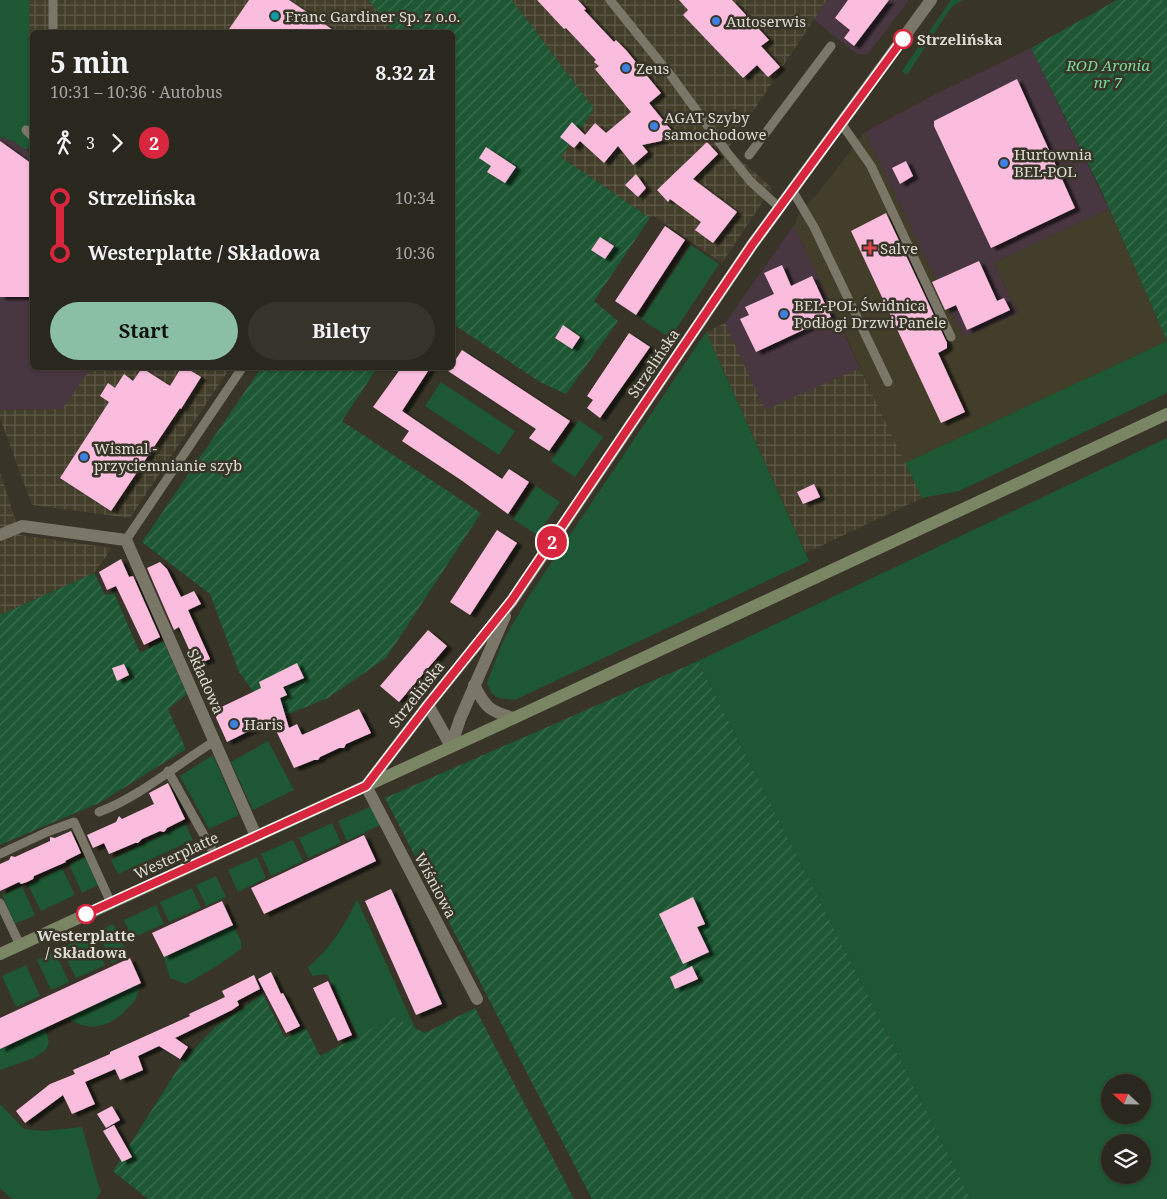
<!DOCTYPE html>
<html lang="pl">
<head>
<meta charset="utf-8">
<style>
  body { margin:0; font-family:"Noto Serif",serif; background:#36332b; color:#f1f3f6; height:100vh; display:flex; flex-direction:column; font-size:19px; white-space:nowrap }
  * { box-sizing:border-box; margin:0 }
  p { font-size:16px; color:#a5a5a4 }
  .icon { flex:none; width:28px; height:28px; fill:none; stroke:currentColor; stroke-width:2; stroke-linecap:round; stroke-linejoin:round }
  .map { position:relative; flex:1; overflow:hidden }
  .side { position:absolute; left:30px; top:30px; width:425px; height:340px; display:flex; flex-direction:column; background:#2a271e; border-radius:8px; box-shadow:0 1px 4px #0004,0 0 0 1px #46443c }
  .side>* { flex:none }
  .badge { padding:0 10px; border-radius:16px; font-size:18px; line-height:32px }
  .needle { width:32px; rotate:292deg }
  .fabs { position:absolute; left:1101px; top:1074px; display:grid; gap:10px }
  .fabs a { display:grid; place-items:center; width:50px; height:50px; border-radius:50%; background:#2a271e; box-shadow:0 1px 4px #0004,0 0 0 1px #46443c; font-size:25px }
  .map>.badge { position:absolute; translate:-50% -50%; box-shadow:0 0 0 2px #fff }
  .legs { display:flex; align-items:center; gap:8px; height:55px; padding:0 20px; font-size:16px }
  .legs p { margin-inline-start:auto }
  .headline { display:flex; align-items:center; justify-content:space-between; height:85px; padding:0 20px }
  h1 { font-size:28px; font-weight:700; line-height:38px }
  .primary-button { display:flex; gap:10px; margin-top:auto; padding:10px 20px }
  .primary-button a { flex:1; height:58px; border-radius:30px; background:#8abfa5; color:#111; font-size:20px; font-weight:700; line-height:58px; text-align:center }
  .primary-button a+a { background:#36332b; color:#f1f3f6 }
  ul { padding:0 20px; list-style:none }
  li { display:flex; align-items:center; gap:18px; height:55px; font-size:19px }
  li i { display:grid; place-items:center; width:8px; height:100%; margin:0 6px; background:currentColor }
  li i::after { content:''; width:12px; height:12px; margin:-6px; border:4px solid; border-radius:50%; background:#2a271e }
  li p { margin-inline-start:auto }
  li:first-child i { background:linear-gradient(#0000 50%,currentColor 0) }
  li:last-child i { background:linear-gradient(currentColor 50%,#0000 0) }
  .map>svg:first-child { display:block }
  .commercial { fill:#483640 }
  .industrial { fill:url(#industrial-grid) }
  .built { fill:#433e2a }
  .grass { fill:#1d5733; fill-rule:evenodd }
  .garden { fill:url(#garden-furrows) }
  .building { fill:#fbbdde; filter:url(#shadow) }
  .lines { fill:none; stroke-linecap:round; stroke-linejoin:round }
  .lane { stroke:#7a7768; stroke-width:9 }
  .street { stroke:#7a7768; stroke-width:12 }
  .secondary { stroke:#7a8564; stroke-width:12 }
  .line-1-casing { stroke:#fff; stroke-width:11 }
  .line-1 { stroke:#d7263d; stroke-width:8 }
  .culture-dot { fill:#0f9aa8; stroke:#383428; stroke-width:2 }
  .shop-dot { fill:#3f7fe0; stroke:#383428; stroke-width:2 }
  .stop-1-dot { fill:#fff; stroke:#d7263d; stroke-width:2.5 }
  .health-dot { fill:#e0444e; stroke:#383428; stroke-width:2 }
  .labels { text-anchor:middle; dominant-baseline:central; stroke-width:5; stroke-linejoin:round; paint-order:stroke }
  .poi-label { font-size:15px; fill:#dedcd4; stroke:#383428; text-anchor:start }
  .stop-label { font-size:15px; font-weight:bold; fill:#dedcd4; stroke:#383428; text-anchor:start }
  .park-label { font-size:15px; font-style:italic; fill:#78da98; stroke:#383428 }
  .street-label { font-size:15px; fill:#dedcd4; stroke:#383428 }
</style>
</head>
<body>
<div class="map">
<svg width="1167" height="1199" viewBox="0 0 1167 1199">
  <defs>
    <pattern id="industrial-grid" width="8" height="8" patternUnits="userSpaceOnUse" patternTransform="scale(1.25)"><rect width="8" height="8" fill="#433e2a"/><path d="M0 4h8M4 0v8" fill="none" stroke="#5e5948"/></pattern>
    <pattern id="garden-furrows" width="10" height="10" patternUnits="userSpaceOnUse" patternTransform="scale(1.25)"><rect width="10" height="10" fill="#1d5733"/><path d="M-1 1l2-2M0 10L10 0M9 11l2-2" fill="none" stroke="#3d6f50"/></pattern>
    <filter id="shadow"><feDropShadow dx="5.5" dy="3" stdDeviation="1" flood-color="#0009"/></filter>
  </defs>
  <rect width="100%" height="100%" fill="#383428"/>
  <!-- commercial -->
  <g class="commercial">
    <path d="M 827,0 L 909,0 L 868,54 L 857,54 L 814,20 Z"/>
    <path d="M 1031,48 L 1109,209 L 994,263 L 1018,313 L 964,338 L 865,132 L 936,94 Z"/>
    <path d="M 0,137 L 13,141 L 32,155 L 32,368 L 91,368 L 62,409 L 0,410 Z"/>
    <path d="M 794,225 L 860,368 L 765,411 L 725,323 Z"/>
  </g>
  <!-- industrial -->
  <g class="industrial">
    <path d="M 29,0 L 369,0 L 393,32 L 32,32 L 32,104 L 29,98 Z"/>
    <path d="M 512,0 L 827,0 L 728,149 L 772,188 L 722,263 L 654,216 L 650,218 L 561,157 L 594,109 Z"/>
    <path d="M 725,323 L 765,410 L 860,368 L 922,498 L 806,553 L 706,332 Z"/>
    <path d="M 91,368 L 230,368 L 130,518 L 32,505 L 0,418 L 0,410 L 62,409 Z"/>
    <path d="M 0,472 L 20,535 L 112,548 L 94,573 L 0,615 Z"/>
  </g>
  <!-- built -->
  <path class="built" d="M 865,132 L 964,337 L 1018,313 L 994,263 L 1109,209 L 1167,341 L 905,463 L 794,225 L 800,212 L 818,193 Z"/>
  <!-- grass -->
  <g class="grass">
    <path d="M 0,0 L 29,0 L 29,98 L 32,104 L 32,141 L 26,150 L 13,141 L 0,137 Z"/>
    <path d="M 951,0 L 963,0 L 954,5 L 948,12 L 907,75 L 902,71 Z"/>
    <path d="M 691,245 L 719,264 L 670,338 L 641,319 Z"/>
    <path d="M 706,332 L 809,561 L 515,700 C 499,698 493,700 487,683 L 503,641 L 529,596 Z"/>
    <path d="M 1167,341 L 1167,393 L 959,491 L 922,498 L 905,463 Z"/>
    <path d="M 441,382 L 515,431 L 499,455 L 425,406 Z"/>
    <path d="M 579,420 L 603,437 L 575,477 L 551,461 Z"/>
    <path d="M 1167,438 L 1167,1199 L 971,1199 L 698,661 ZM 1110,1082 L 1142,1082 L 1142,1115 L 1110,1115 ZM 1110,1142 L 1142,1142 L 1142,1175 L 1110,1175 Z"/>
    <path d="M 536,486 L 560,502 L 537,535 L 513,519 Z"/>
    <path d="M 268,741 L 294,790 L 253,810 L 231,762 Z"/>
    <path d="M 213,755 L 239,815 L 209,829 L 180,776 Z"/>
    <path d="M 372,806 L 382,824 L 347,841 L 338,821 Z"/>
    <path d="M 332,823 L 341,843 L 308,858 L 299,838 Z"/>
    <path d="M 185,824 L 193,840 L 118,874 L 111,860 Z"/>
    <path d="M 293,840 L 303,861 L 271,876 L 261,854 Z"/>
    <path d="M 85,857 L 98,885 L 82,893 L 69,865 Z"/>
    <path d="M 257,857 L 266,878 L 238,892 L 228,870 Z"/>
    <path d="M 62,868 L 75,895 L 41,911 L 28,885 Z"/>
    <path d="M 216,876 L 226,897 L 206,906 L 196,885 Z"/>
    <path d="M 22,886 L 35,915 L 15,924 L 2,895 Z"/>
    <path d="M 192,888 L 201,908 L 169,922 L 160,902 Z"/>
    <path d="M 357,899 L 415,1028 L 393,1017 L 358,1036 L 327,974 L 312,976 L 308,967 C 330,949 346,924 357,899 Z"/>
    <path d="M 156,905 L 164,924 L 132,938 L 124,920 Z"/>
    <path d="M 113,924 L 128,955 L 112,963 L 97,931 Z"/>
    <path d="M 233,925 L 241,941 L 241,949 L 217,966 L 186,984 L 170,978 L 164,957 Z"/>
    <path d="M 91,934 L 105,965 L 76,978 L 61,948 Z"/>
    <path d="M 55,952 L 69,982 L 51,990 L 37,960 Z"/>
    <path d="M 26,965 L 40,996 L 16,1007 L 2,976 Z"/>
    <path d="M 141,983 C 139,988 138,994 136,998 C 134,1003 129,1006 126,1010 C 109,1029 86,1032 66,1017 Z"/>
    <path d="M 45,1028 L 49,1042 L 46,1050 L 34,1058 L 0,1070 L 0,1049 Z"/>
    <path d="M 0,1104 L 24,1129 L 43,1131 L 82,1127 C 89,1149 93,1170 101,1192 L 96,1199 L 12,1199 L 0,1188 Z"/>
  </g>
  <!-- garden -->
  <g class="garden">
    <path d="M 369,0 L 512,0 L 594,109 L 561,157 L 650,218 L 594,301 L 618,321 L 566,394 L 540,382 L 453,324 L 452,32 L 393,32 Z"/>
    <path d="M 1117,0 L 1167,0 L 1167,341 L 1102,192 L 1031,48 Z"/>
    <path d="M 261,368 L 377,368 L 342,421 L 481,513 L 386,658 L 328,698 L 274,720 L 239,672 L 210,594 L 142,542 Z"/>
    <path d="M 94,573 L 105,595 L 114,593 L 140,653 L 163,641 L 187,694 L 168,709 L 186,749 L 101,802 L 0,845 L 0,615 Z"/>
    <path d="M 698,661 L 971,1199 L 592,1199 L 385,798 Z"/>
    <path d="M 263,994 L 285,1038 L 306,1028 L 320,1056 L 393,1017 L 425,1033 L 475,1008 L 574,1199 L 148,1199 L 113,1171 L 183,1061 L 215,1027 Z"/>
  </g>
  <!-- building -->
  <g class="building">
    <path d="M 249,0 L 289,0 L 336,32 L 227,32 Z"/>
    <path d="M 537,0 L 578,0 L 586,9 L 584,10 L 614,42 L 616,40 L 626,50 L 661,93 L 649,103 L 672,131 L 661,141 L 642,145 L 648,152 L 633,165 L 618,146 L 604,163 L 580,141 L 574,148 L 560,137 L 572,122 L 585,135 L 595,123 L 606,133 L 631,112 L 595,69 L 599,66 L 594,62 L 596,60 L 566,28 L 564,29 Z"/>
    <path d="M 679,0 L 732,0 L 769,40 L 761,46 L 780,67 L 768,77 L 757,65 L 743,78 L 683,15 L 688,10 Z"/>
    <path d="M 848,0 L 889,0 L 854,46 L 844,38 L 850,30 L 835,18 Z"/>
    <path d="M 1017,79 L 1075,208 L 991,248 L 934,126 L 934,121 Z"/>
    <path d="M 0,141 L 32,164 L 32,297 L 0,297 Z"/>
    <path d="M 707,142 L 718,154 L 693,179 L 737,212 L 713,243 L 695,230 L 701,222 L 670,199 L 668,202 L 657,190 Z"/>
    <path d="M 486,147 L 516,167 L 505,183 L 487,172 L 491,166 L 479,158 Z"/>
    <path d="M 906,161 L 913,176 L 900,184 L 892,168 Z"/>
    <path d="M 636,174 L 646,188 L 638,197 L 625,185 Z"/>
    <path d="M 886,213 L 947,343 L 947,348 L 938,353 L 965,412 L 941,423 L 851,231 Z"/>
    <path d="M 665,226 L 685,240 L 636,315 L 615,301 Z"/>
    <path d="M 600,237 L 614,246 L 605,259 L 591,250 Z"/>
    <path d="M 979,261 L 997,301 L 1004,298 L 1010,310 L 967,330 L 956,305 L 945,310 L 932,282 Z"/>
    <path d="M 782,265 L 791,286 L 812,276 L 831,317 L 756,352 L 740,319 L 749,315 L 745,307 L 774,294 L 764,273 Z"/>
    <path d="M 563,325 L 580,337 L 572,349 L 555,338 Z"/>
    <path d="M 629,333 L 650,347 L 600,418 L 587,408 L 593,400 L 587,396 Z"/>
    <path d="M 462,350 L 570,421 L 549,451 L 529,438 L 536,429 L 448,371 L 452,368 L 452,365 Z"/>
    <path d="M 142,368 L 170,386 L 181,368 L 186,368 L 201,377 L 181,409 L 180,408 L 111,511 L 60,478 L 109,402 L 100,396 L 108,383 L 115,388 L 124,374 L 133,381 Z"/>
    <path d="M 401,368 L 430,368 L 402,411 L 502,479 L 509,469 L 529,482 L 508,514 L 461,480 L 402,441 L 409,431 L 373,407 Z"/>
    <path d="M 814,484 L 820,497 L 803,504 L 797,492 Z"/>
    <path d="M 497,530 L 517,543 L 470,615 L 450,602 Z"/>
    <path d="M 121,559 L 129,577 L 133,576 L 160,637 L 144,645 L 116,586 L 107,590 L 99,572 Z"/>
    <path d="M 160,562 L 167,569 L 181,597 L 194,591 L 201,604 L 188,610 L 210,659 L 196,665 L 179,627 L 174,630 L 147,568 Z"/>
    <path d="M 428,630 L 447,646 L 399,702 L 380,686 Z"/>
    <path d="M 297,663 L 304,678 L 283,687 L 287,695 L 280,698 L 289,728 L 297,724 L 302,735 L 359,709 L 371,733 L 346,744 L 344,748 L 339,748 L 320,757 L 318,760 L 314,760 L 294,768 L 271,720 L 227,742 L 213,711 L 261,688 L 259,682 Z"/>
    <path d="M 124,664 L 129,675 L 117,681 L 112,668 Z"/>
    <path d="M 168,783 L 185,819 L 167,828 L 164,832 L 160,831 L 142,839 L 138,843 L 135,843 L 109,854 L 104,843 L 93,848 L 87,835 L 116,822 L 119,816 L 122,819 L 154,804 L 149,793 Z"/>
    <path d="M 71,831 L 81,853 L 65,861 L 66,862 L 34,876 L 33,879 L 27,882 L 21,884 L 19,882 L 0,891 L 0,864 L 9,860 L 11,856 L 15,857 L 50,841 L 50,837 L 55,838 Z"/>
    <path d="M 364,835 L 376,861 L 264,914 L 251,888 Z"/>
    <path d="M 391,889 L 442,1004 L 416,1015 L 365,901 Z"/>
    <path d="M 693,897 L 705,924 L 697,927 L 709,952 L 683,964 L 659,914 Z"/>
    <path d="M 222,901 L 233,925 L 164,957 L 152,933 Z"/>
    <path d="M 130,958 L 141,983 L 0,1049 L 0,1018 Z"/>
    <path d="M 692,966 L 698,979 L 675,989 L 670,977 Z"/>
    <path d="M 271,972 L 281,994 L 283,993 L 300,1026 L 286,1033 L 258,979 Z"/>
    <path d="M 254,975 L 260,989 L 237,1001 L 239,1005 L 232,1010 L 175,1038 L 188,1047 L 180,1059 L 159,1046 L 138,1056 L 143,1070 L 120,1080 L 115,1069 L 85,1082 L 95,1104 L 72,1114 L 63,1095 L 25,1123 L 16,1111 L 50,1084 L 75,1074 L 73,1070 L 110,1054 L 110,1052 L 190,1016 L 189,1014 L 225,997 L 222,991 Z"/>
    <path d="M 328,981 L 352,1035 L 338,1041 L 313,988 Z"/>
    <path d="M 112,1106 L 120,1120 L 106,1128 L 97,1114 Z"/>
    <path d="M 114,1125 L 132,1157 L 122,1162 L 103,1131 Z"/>
  </g>
  <g class="lines">
    <!-- lane -->
    <g class="lane">
      <path d="M 610,0 L 672,77 L 726,151 L 751,182 L 779,207"/>
      <path d="M 53,32 L 53,0"/>
      <path d="M 841,123 L 871,166 L 951,337"/>
      <path d="M 26,130 L 32,136"/>
      <path d="M 749,155 L 831,46"/>
      <path d="M 792,190 L 814,227 L 888,382"/>
      <path d="M 126,540 L 242,368"/>
      <path d="M 168,771 L 215,855"/>
      <path d="M 99,812 C 141,796 177,764 215,741"/>
      <path d="M 0,854 L 47,832 L 74,822 L 111,903"/>
      <path d="M 0,903 L 20,945"/>
    </g>
    <!-- street -->
    <g class="street">
      <path d="M 0,535 L 22,526 L 126,540 L 256,836"/>
      <path d="M 474,685 C 486,708 489,711 514,718"/>
      <path d="M 428,705 L 451,746"/>
      <path d="M 451,746 L 460,719 L 505,616"/>
      <path d="M 477,999 L 366,786 L 428,705 L 512,601 L 752,245 L 931,0"/>
    </g>
    <!-- secondary -->
    <path class="secondary" d="M 0,954 L 514,718 L 1167,414"/>
  </g>
  <g class="lines">
    <!-- line-1 casing -->
    <g class="line-1-casing">
      <path id="line-1" d="M 86,914 L 366,786 L 428,705 L 512,600 L 752,245 L 903,39"/>
    </g>
    <!-- line-1 -->
    <use href="#line-1" class="line-1"/>
  </g>
  <!-- markers -->
  <circle class="culture-dot" cx="275" cy="16" r="5"/>
  <g class="shop-dot">
    <circle cx="716" cy="21" r="5"/>
    <circle cx="626" cy="68" r="5"/>
    <circle cx="654" cy="126" r="5"/>
    <circle cx="1004" cy="163" r="5"/>
    <circle cx="784" cy="314" r="5"/>
    <circle cx="84" cy="457" r="5"/>
    <circle cx="234" cy="724" r="5"/>
  </g>
  <g class="stop-1-dot">
    <circle cx="903" cy="39" r="9"/>
    <circle cx="86" cy="914" r="9"/>
  </g>
  <path class="health-dot" d="M867.5 240.5h5v5h5v5h-5v5h-5v-5h-5v-5h5z"/>
  <g class="labels">
    <!-- poi labels -->
    <g class="poi-label">
      <text x="285" y="16">Franc Gardiner Sp. z o.o.</text>
      <text x="726" y="21">Autoserwis</text>
      <text x="636" y="68">Zeus</text>
      <text x="664" y="117">AGAT Szyby<tspan x="664" dy="17">samochodowe</tspan></text>
      <text x="1014" y="154">Hurtownia<tspan x="1014" dy="17">BEL-POL</tspan></text>
      <text x="880" y="248">Salve</text>
      <text x="794" y="305">BEL-POL Świdnica<tspan x="794" dy="17">Podłogi Drzwi Panele</tspan></text>
      <text x="94" y="448">Wismal -<tspan x="94" dy="17">przyciemnianie szyb</tspan></text>
      <text x="244" y="724">Haris</text>
    </g>
    <!-- stop labels -->
    <g class="stop-label">
      <text x="917" y="39">Strzelińska</text>
      <text x="86" y="935" text-anchor="middle">Westerplatte<tspan x="86" dy="17">/ Składowa</tspan></text>
    </g>
    <!-- park labels -->
    <g class="park-label">
      <text x="1108" y="65">ROD Aronia<tspan x="1108" dy="17">nr 7</tspan></text>
    </g>
    <!-- street labels -->
    <g class="street-label">
      <text transform="translate(653 363) rotate(-56)">Strzelińska</text>
      <text transform="translate(206 681) rotate(66)">Składowa</text>
      <text transform="translate(416 694) rotate(-52)">Strzelińska</text>
      <text transform="translate(176 855) rotate(-25)">Westerplatte</text>
      <text transform="translate(436 885) rotate(62)">Wiśniowa</text>
    </g>
  </g>
</svg>
<div class="fabs">
<a><svg class="needle" viewBox="-14 -14 28 28"><path d="M0-13l5 13h-10z" fill="#e53935"/><path d="M0 13l5-13h-10z" fill="#a5a5a4"/></svg></a>
<a><svg class="icon" aria-label="layers" viewBox="0 0 24 24"><path d="M12 4l9 5-9 5-9-5zM3 14l9 5 9-5"/></svg></a>
</div>
<b class="badge" style="left:552px;top:542px;background:#d7263d;color:#fff">2</b>
<section class="side">
<div class="headline"><div><h1>5 min</h1><p>10:31 – 10:36 · Autobus</p></div><b>8.32 zł</b></div>
<div class="legs"><svg class="icon" aria-label="walk" viewBox="0 0 24 24"><circle cx="13" cy="4" r="2"/><path d="M13 8l-2 6 4 7M11 14l-3 7M7 12l3-4h3l4 4"/></svg>3<svg class="icon" aria-label="forward" viewBox="0 0 24 24"><path d="M9 5l7 7-7 7"/></svg><b class="badge" style="background:#d7263d;color:#fff">2</b></div>
<ul>
<li><i style="color:#d7263d"></i><b>Strzelińska</b><p>10:34</p></li>
<li><i style="color:#d7263d"></i><b>Westerplatte / Składowa</b><p>10:36</p></li>
</ul>
<div class="primary-button"><a>Start</a><a>Bilety</a></div>
</section>
</div>
</body>
</html>
